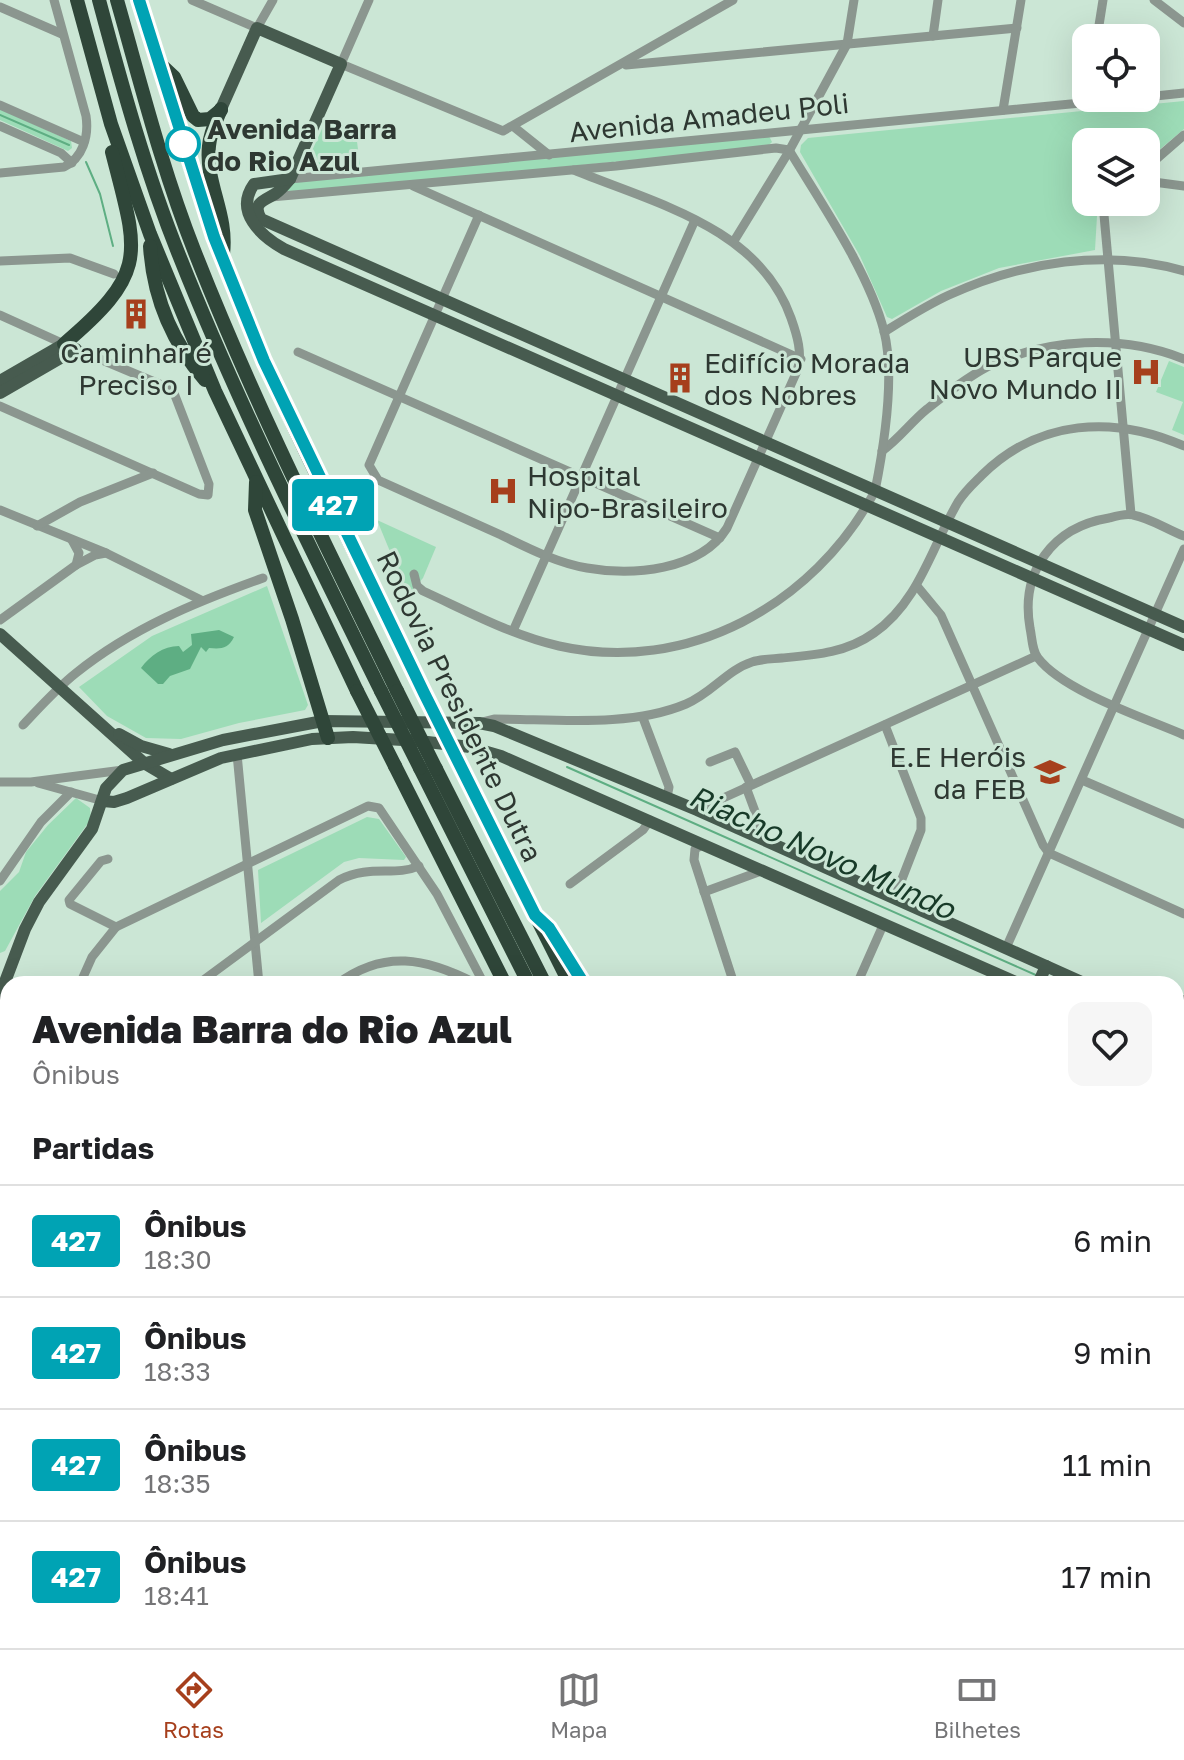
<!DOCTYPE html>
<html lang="pt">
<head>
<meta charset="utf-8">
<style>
  body { margin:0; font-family:"Golos Text",sans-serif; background:#f6f6f6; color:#202124; height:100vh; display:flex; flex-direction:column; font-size:30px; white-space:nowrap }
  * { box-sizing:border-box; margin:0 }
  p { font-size:26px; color:#757577 }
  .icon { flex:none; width:44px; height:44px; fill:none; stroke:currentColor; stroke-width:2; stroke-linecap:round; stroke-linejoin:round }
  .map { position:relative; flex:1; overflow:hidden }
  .details { position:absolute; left:0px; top:976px; width:1184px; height:672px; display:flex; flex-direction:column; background:#fff; border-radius:24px 24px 0 0; box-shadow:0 8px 32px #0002 }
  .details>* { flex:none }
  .badge { padding:0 16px; border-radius:6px; font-size:28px; line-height:52px }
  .buttons { position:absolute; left:1072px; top:24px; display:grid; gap:16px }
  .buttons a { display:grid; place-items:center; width:88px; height:88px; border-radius:16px; background:#fff; box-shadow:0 8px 32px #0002; font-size:40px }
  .map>.badge { position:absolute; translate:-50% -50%; box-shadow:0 0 0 4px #fff }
  h2 { padding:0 32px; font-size:30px; line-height:72px }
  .round { display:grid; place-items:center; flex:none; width:84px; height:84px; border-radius:16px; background:#f6f6f6 }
  .head { display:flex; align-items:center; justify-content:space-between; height:136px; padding:0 32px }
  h1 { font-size:38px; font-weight:800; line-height:60px }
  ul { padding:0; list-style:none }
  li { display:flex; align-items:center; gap:24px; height:112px; padding:0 32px; border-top:2px solid #e0e0e0 }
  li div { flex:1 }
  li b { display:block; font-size:30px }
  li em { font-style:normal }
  li .badge { min-width:88px; font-weight:700; text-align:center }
  .dock { display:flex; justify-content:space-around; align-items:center; height:112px; border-top:2px solid #e0e0e0; background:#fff; font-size:22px; color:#757577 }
  .dock a { display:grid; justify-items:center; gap:4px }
  .dock .on { color:#a63f1c }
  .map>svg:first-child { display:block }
  .green { fill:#9ddcb7 }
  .water { fill:#5eae83 }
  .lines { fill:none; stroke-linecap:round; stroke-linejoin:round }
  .stream { stroke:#5eae83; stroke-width:2 }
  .river { stroke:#5eae83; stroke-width:14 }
  .minor { stroke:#8b968f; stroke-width:9 }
  .major { stroke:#475b4f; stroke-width:12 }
  .highway { stroke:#2f4639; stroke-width:14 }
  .highway-bridge { stroke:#2f4639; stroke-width:14 }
  .line-casing { stroke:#fff; stroke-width:18 }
  .line { stroke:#00a3b4; stroke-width:12 }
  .stop-dot { fill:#fff; stroke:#00a3b4; stroke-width:4 }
  .labels { text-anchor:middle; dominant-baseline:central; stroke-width:6; stroke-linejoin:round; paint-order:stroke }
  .street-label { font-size:28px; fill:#2e3832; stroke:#cbe6d5 }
  .stop-label { font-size:28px; font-weight:bold; fill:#2e3832; stroke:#cbe6d5; text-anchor:start }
  .poi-label { font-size:28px; fill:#2e3832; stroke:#cbe6d5; text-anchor:end }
  .water-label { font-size:30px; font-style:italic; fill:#173a28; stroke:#cbe6d5 }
</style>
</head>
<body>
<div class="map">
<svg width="1184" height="1648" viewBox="0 0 1184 1648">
  <rect width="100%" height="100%" fill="#cbe6d5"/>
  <!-- green -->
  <g class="green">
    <path d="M 1184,101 L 1184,129 L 1146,161 L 1146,142 L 1086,142 L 1086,202 L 1101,202 L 1097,216 L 1095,250 L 999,268 L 941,291 L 892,319 L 887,317 L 860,256 L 800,152 L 801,145 L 808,138 Z"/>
    <path d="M 0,109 L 71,141 L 72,148 L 68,151 L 0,120 Z"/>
    <path d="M 326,120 L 356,133 L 360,166 L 306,170 L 306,164 Z"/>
    <path d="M 769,136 L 772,142 L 767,147 L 283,194 L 295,182 Z"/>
    <path d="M 1169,361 L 1184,367 L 1184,435 L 1172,430 L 1183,402 L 1156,392 Z"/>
    <path d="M 377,520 L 436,547 L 423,578 L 408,595 Z"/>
    <path d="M 267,586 L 308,705 L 305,710 L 239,723 L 181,739 L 146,738 L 107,716 L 79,687 L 152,636 Z"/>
    <path d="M 76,798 L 90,808 L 91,819 L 35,896 L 5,951 L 0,953 L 0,891 L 19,872 L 26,852 L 48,825 Z"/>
    <path d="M 367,817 L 379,819 L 406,857 L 404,860 L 359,858 L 344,862 L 261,923 L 258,870 Z"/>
    <path d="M 202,1640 L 355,1640 L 378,1648 L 198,1648 Z"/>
  </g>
  <!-- water -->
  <path class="water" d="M 219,630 L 234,637 C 228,649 221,649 209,648 L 206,652 L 201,647 L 190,669 L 170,676 L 163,684 L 158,684 L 141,668 C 150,656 163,646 179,646 L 183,652 L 192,645 L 191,634 Z"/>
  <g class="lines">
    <!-- stream -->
    <g class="stream">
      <path d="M 0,115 L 69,145"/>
      <path d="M 86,162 L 100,194 L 113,246"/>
      <path d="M 567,767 L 1038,976"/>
      <path d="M 1047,980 L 1056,984"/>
      <path d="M 270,1648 L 305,1644 L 320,1648"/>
    </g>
    <!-- river -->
    <g class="river">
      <path d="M 1176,1035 L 1184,1039"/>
      <path d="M 1176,1566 L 1184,1562"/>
      <path d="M 1017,1648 L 1031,1640"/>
    </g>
    <!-- minor -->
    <g class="minor">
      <path d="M 192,0 L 257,28 L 273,0"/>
      <path d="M 369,0 L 341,64 L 503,131 L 733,0"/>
      <path d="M 1154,0 L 1184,23"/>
      <path d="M 0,7 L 62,34"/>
      <path d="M 933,36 L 938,0"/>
      <path d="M 1097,38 L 1103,0"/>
      <path d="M 626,65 L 1017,28"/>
      <path d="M 1146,97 L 1184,93"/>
      <path d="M 0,105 L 84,142"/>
      <path d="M 1003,110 L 1021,0"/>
      <path d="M 0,126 L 61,153 L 72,163"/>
      <path d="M 514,127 L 549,155"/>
      <path d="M 1146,168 L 1184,135"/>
      <path d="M 0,173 L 64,167 C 83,158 89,136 86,116 L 54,0"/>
      <path d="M 290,179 L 1133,98"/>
      <path d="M 1146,181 L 1184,186"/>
      <path d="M 413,186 L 801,359"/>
      <path d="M 271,197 L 616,166 L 776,148 L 789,150"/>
      <path d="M 1108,202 L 1104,215 L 1131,514"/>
      <path d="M 479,215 L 369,465 L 378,480 C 419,498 460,517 501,535 C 528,548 557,563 587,568 C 632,576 700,571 727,528 L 797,371 C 803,354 797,335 791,318 C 759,227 654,203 574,170"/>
      <path d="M 734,241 L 788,153 L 847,44 L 854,0"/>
      <path d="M 0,261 L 70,258 L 114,274"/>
      <path d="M 0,315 L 64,344"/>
      <path d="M 884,332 C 905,319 927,305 949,295 C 1021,262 1107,248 1184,271"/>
      <path d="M 298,352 L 720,538"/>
      <path d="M 0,406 L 199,494 L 208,495 L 209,484 L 174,393 L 164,386 L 76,349"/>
      <path d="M 882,451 C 899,439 911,422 927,409 C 946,394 966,378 987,367 C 1047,338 1122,334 1184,359"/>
      <path d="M 0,510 L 106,553 L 201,600"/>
      <path d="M 37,526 L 80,502 L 153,473"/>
      <path d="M 1184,536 C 1168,530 1150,518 1133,515 C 1126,513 1116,516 1109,518 C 1053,527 1020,571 1030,628 C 1032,637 1032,651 1038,658 C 1063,691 1145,718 1184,735"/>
      <path d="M 76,565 L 95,555 L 106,553"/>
      <path d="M 414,574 L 417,586 L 423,591 C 467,611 511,635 559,646 C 687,675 814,605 875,491 C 884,446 895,375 884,331 C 869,272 821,203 789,150"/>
      <path d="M 917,586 L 941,615 L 1043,845 L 1049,853 L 1184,914"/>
      <path d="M 0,620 L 76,565 L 79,553 L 72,540"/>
      <path d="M 513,631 L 695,220"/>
      <path d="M 643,718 L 669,787 L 667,797"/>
      <path d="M 482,722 L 494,719 C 555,719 629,728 686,704 C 711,694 727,670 752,662 C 761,659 772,659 782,658 C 815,655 846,653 874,633 C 919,602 932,546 958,502 C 965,491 974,483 982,475 C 1039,419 1114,415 1184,446"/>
      <path d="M 23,725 C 40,707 57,688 76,673 C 132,628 196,602 263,578"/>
      <path d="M 885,725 L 921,818 L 921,830 L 895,897"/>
      <path d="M 237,754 L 259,984"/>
      <path d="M 710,762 L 735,752 L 751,785"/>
      <path d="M 1082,780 L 1184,824"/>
      <path d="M 0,782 L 31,782 L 123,770"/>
      <path d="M 38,783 L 103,801"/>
      <path d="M 746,787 L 766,841"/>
      <path d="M 703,812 L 710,804 L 1036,656"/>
      <path d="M 704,844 L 695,849 L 694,860 L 734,984"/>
      <path d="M 108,859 L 101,861 L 69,900 L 70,904 L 116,927"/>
      <path d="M 0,881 L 41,822 L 71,792"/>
      <path d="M 570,884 L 643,830 L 650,820"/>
      <path d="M 704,892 L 764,870"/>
      <path d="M 1006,948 L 1184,549"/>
      <path d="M 80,984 L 92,957 L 116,927 L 368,806 L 379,808 L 437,894 L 484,984"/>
      <path d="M 198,984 L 339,880 C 371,864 394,877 419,866"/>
      <path d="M 337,984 C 384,949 426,958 475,983"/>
      <path d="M 857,984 L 884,923"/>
      <path d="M 1180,1090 L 1184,1102"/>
      <path d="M 1176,1175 L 1184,1172"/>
      <path d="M 1176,1256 L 1184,1254"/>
      <path d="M 0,1324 L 8,1344"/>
      <path d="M 1176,1388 L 1184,1384"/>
      <path d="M 1176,1403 L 1184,1419"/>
      <path d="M 1176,1553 L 1184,1549"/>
      <path d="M 0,1570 L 8,1561"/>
      <path d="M 369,1640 L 391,1648"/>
      <path d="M 571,1640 L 579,1648"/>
      <path d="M 629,1640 L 634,1648"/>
      <path d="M 712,1640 L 716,1648"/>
      <path d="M 804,1640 L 808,1648"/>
      <path d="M 7,1648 L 10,1640"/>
      <path d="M 189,1648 L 193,1640"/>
      <path d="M 987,1648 L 1003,1640"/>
    </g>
    <!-- major -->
    <g class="major">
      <path d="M 221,109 L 257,28 L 341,64 L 290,179 C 285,185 281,190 275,194 C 263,201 252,203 261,219 L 1184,627"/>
      <path d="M 290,179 L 254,184 C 234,212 261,236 284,249 L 1184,645"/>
      <path d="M 0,381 L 64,344 L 70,347"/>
      <path d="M 0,393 L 76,349"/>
      <path d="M 0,634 L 144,763 L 171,779"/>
      <path d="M 119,734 L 141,746 L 169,754"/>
      <path d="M 103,801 L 114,802 L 127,798 L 221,758 L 312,739 L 353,737 L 419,741 L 470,747 L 501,756 L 1020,984"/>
      <path d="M 1038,984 L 1046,966"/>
      <path d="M 0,995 L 25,929 L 39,902 L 92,829 L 106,788 L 123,770 L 223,740 L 323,721 L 479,723 L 494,726 L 697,810 L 1086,984"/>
      <path d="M 1176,1004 L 1184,1001"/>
      <path d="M 1176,1024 L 1184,1028"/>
      <path d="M 1176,1054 L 1184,1057"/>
      <path d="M 0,1223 L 8,1266"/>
      <path d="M 0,1282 L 5,1258"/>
      <path d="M 0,1311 L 8,1323"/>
      <path d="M 923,1640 L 927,1648"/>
      <path d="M 105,1648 L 110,1640"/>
    </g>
    <!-- highway -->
    <g class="highway">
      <path d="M 77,0 L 111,124 L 150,234 L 215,391 L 357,691"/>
      <path d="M 99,0 C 122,86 146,173 179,255 C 238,404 310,547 381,691"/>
      <path d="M 117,0 C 141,84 162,169 194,250 C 253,401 326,546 397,691"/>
      <path d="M 139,0 C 163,79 186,159 214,237 C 271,394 351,543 424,693"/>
      <path d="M 158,62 L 174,77 L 193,116 L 198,120 L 210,119 L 221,110"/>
      <path d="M 221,109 C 216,121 210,133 209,146 C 205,184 228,213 223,254"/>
      <path d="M 150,246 C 153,296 172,342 205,380"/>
      <path d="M 64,344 C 150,271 138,254 112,152"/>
      <path d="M 256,482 L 255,510 L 292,619 L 328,738"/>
      <path d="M 395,766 L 505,984"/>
      <path d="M 420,768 L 529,984"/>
      <path d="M 436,769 L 545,984"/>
      <path d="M 464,773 L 570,984"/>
      <path d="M 553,933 L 584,984"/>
      <path d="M 837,1640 L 841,1648"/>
      <path d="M 860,1640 L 864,1648"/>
      <path d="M 874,1640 L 878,1648"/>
      <path d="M 896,1640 L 900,1648"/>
    </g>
    <!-- highway-bridge -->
    <g class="highway-bridge">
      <path d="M 357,691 L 395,766"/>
      <path d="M 381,691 L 420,768"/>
      <path d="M 397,691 L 436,769"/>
      <path d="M 424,693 L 464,773"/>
    </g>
  </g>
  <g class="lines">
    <!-- line casing -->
    <g class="line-casing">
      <path id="line" d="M 139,0 L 214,237 L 264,361 L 424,693 L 535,915 L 549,928 L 584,984"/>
    </g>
    <!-- line -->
    <use href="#line" class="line"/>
  </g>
  <!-- icons -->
  <defs>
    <g id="building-bare" transform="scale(2.4)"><path d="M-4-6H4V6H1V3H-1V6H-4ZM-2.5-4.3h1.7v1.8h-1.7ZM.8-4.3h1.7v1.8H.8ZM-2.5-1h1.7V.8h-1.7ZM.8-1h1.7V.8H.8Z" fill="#a63f1c" stroke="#cbe6d5" stroke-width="2.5" paint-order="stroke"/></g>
    <g id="hospital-bare" transform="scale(2.4)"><path d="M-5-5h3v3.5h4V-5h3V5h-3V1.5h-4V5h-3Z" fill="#a63f1c" stroke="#cbe6d5" stroke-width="2.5" paint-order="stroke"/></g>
    <g id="school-bare" transform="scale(2.4)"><path d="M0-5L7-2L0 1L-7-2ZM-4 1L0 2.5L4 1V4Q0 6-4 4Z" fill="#a63f1c" stroke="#cbe6d5" stroke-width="2.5" paint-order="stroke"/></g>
  </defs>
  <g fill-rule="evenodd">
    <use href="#building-bare" x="136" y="314"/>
    <use href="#hospital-bare" x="1146" y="372"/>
    <use href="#building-bare" x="680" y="378"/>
    <use href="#hospital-bare" x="503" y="491"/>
    <use href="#school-bare" x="1050" y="772"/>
  </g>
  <!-- markers -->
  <circle class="stop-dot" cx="183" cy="144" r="16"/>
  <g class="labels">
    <!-- street labels -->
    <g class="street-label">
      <text transform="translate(709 117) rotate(-6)">Avenida Amadeu Poli</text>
      <text transform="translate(460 706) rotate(64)">Rodovia Presidente Dutra</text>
    </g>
    <!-- stop labels -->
    <g class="stop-label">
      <text x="207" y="128">Avenida Barra<tspan x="207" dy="32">do Rio Azul</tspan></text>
    </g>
    <!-- poi labels -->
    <g class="poi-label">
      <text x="136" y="352" text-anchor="middle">Caminhar é<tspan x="136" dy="32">Preciso I</tspan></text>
      <text x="1122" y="356">UBS Parque<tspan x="1122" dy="32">Novo Mundo II</tspan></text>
      <text x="704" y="362" text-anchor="start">Edifício Morada<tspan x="704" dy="32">dos Nobres</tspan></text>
      <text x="527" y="475" text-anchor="start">Hospital<tspan x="527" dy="32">Nipo-Brasileiro</tspan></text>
      <text x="1026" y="756">E.E Heróis<tspan x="1026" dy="32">da FEB</tspan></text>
    </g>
    <!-- water labels -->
    <g class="water-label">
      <text transform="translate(822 852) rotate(24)">Riacho Novo Mundo</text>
    </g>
  </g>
</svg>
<div class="buttons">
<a><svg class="icon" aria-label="locate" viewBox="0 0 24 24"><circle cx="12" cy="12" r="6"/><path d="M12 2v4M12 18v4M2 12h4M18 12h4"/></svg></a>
<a><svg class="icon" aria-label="layers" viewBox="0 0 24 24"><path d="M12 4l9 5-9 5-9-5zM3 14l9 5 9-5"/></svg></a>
</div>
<b class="badge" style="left:333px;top:505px;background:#00a3b4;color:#fff">427</b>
<section class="details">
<div class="head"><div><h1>Avenida Barra do Rio Azul</h1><p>Ônibus</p></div><a class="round"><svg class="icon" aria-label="heart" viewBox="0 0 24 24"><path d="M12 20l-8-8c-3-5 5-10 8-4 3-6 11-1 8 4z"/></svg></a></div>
<h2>Partidas</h2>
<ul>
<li><span class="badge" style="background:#00a3b4;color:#fff">427</span><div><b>Ônibus</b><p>18:30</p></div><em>6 min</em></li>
<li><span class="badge" style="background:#00a3b4;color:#fff">427</span><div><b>Ônibus</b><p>18:33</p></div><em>9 min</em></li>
<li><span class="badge" style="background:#00a3b4;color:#fff">427</span><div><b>Ônibus</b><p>18:35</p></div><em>11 min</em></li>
<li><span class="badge" style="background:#00a3b4;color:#fff">427</span><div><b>Ônibus</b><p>18:41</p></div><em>17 min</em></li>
</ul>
</section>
</div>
<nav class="dock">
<a class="on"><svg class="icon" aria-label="directions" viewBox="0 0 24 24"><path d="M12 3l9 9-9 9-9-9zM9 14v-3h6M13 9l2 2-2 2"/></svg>Rotas</a>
<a><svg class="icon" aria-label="map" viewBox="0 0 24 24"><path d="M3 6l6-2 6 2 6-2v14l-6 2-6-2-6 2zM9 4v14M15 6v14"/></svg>Mapa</a>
<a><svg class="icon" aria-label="tickets" viewBox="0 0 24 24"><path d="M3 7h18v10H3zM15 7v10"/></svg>Bilhetes</a>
</nav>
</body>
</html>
